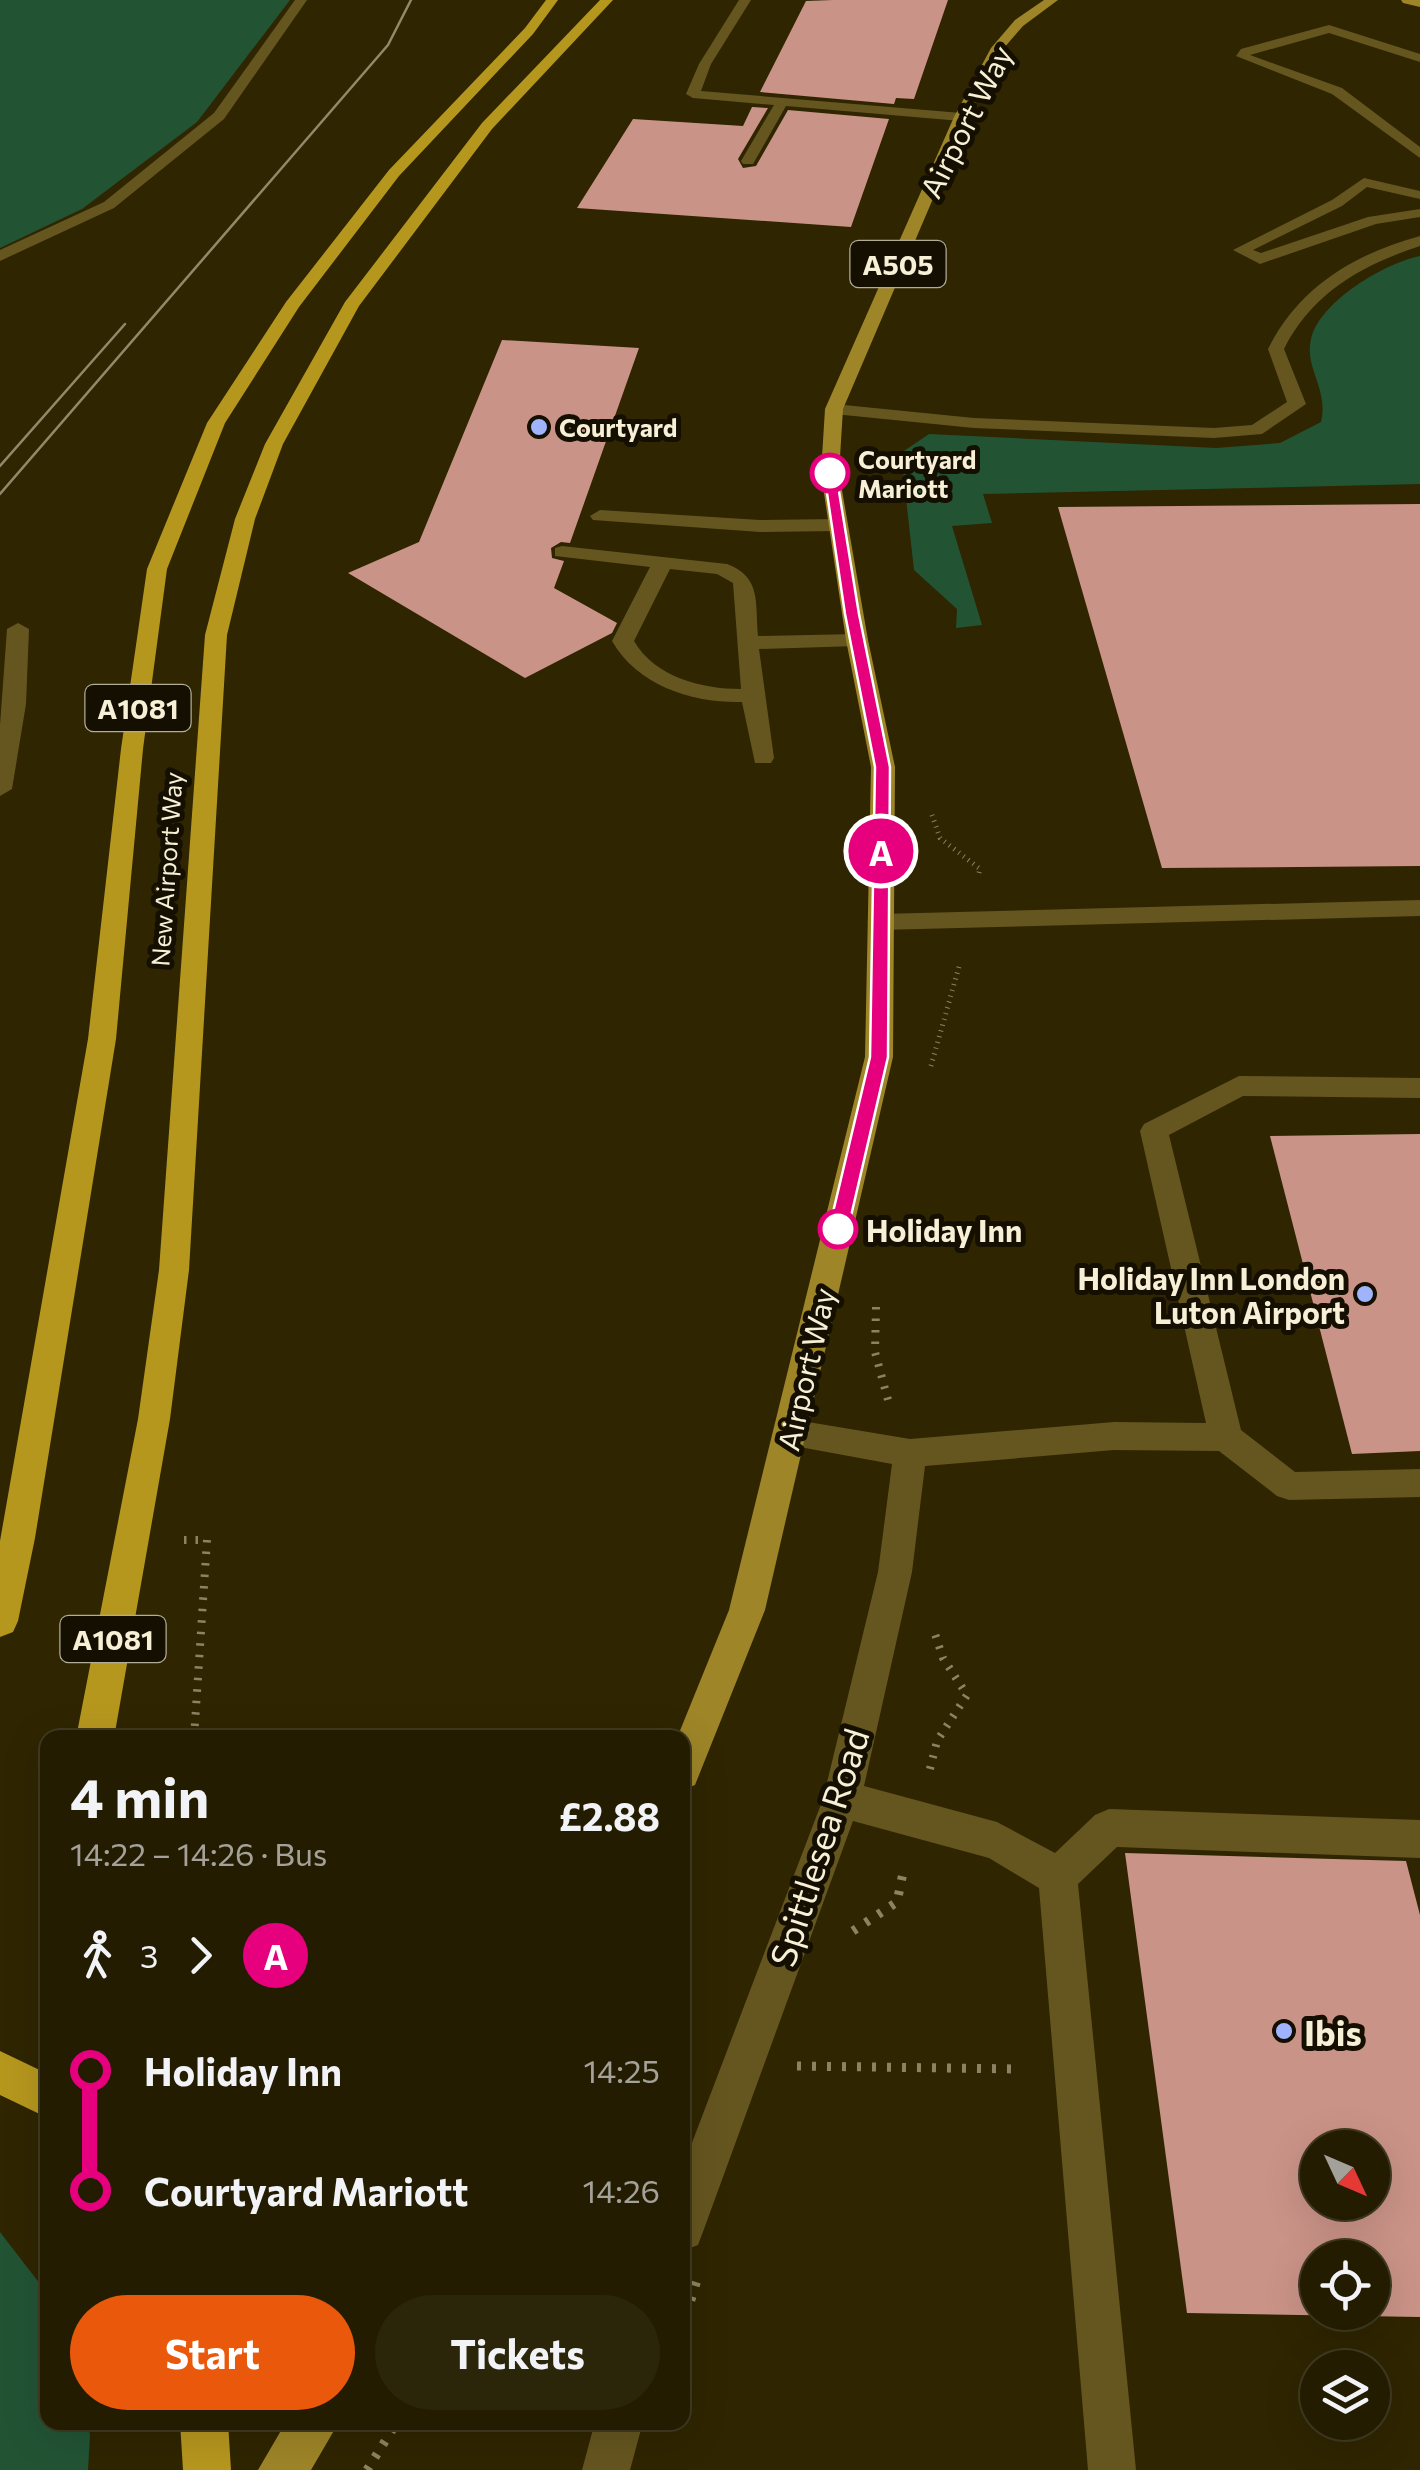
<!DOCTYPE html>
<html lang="en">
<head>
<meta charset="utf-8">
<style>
  body { margin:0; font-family:Commissioner,sans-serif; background:#2b250a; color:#f1f3f6; height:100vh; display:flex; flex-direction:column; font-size:38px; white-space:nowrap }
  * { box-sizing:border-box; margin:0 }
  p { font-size:32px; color:#a3a199 }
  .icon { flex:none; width:55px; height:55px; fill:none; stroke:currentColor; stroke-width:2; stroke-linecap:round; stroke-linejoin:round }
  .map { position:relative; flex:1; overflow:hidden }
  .details { position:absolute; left:40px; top:1730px; width:650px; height:700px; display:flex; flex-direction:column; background:#231c00; border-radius:20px; box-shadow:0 10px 40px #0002,0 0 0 2px #403a22 }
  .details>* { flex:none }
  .badge { padding:0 20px; border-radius:32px; font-size:35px; line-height:65px }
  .needle { width:65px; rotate:134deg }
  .buttons { position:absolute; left:1300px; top:2130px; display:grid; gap:20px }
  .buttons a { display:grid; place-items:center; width:90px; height:90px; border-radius:50%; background:#231c00; box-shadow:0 10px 40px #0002,0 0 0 2px #403a22; font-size:50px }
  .map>.badge { position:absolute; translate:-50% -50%; box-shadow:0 0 0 5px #fff }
  .legs { display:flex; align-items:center; gap:15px; height:110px; padding:0 30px; font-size:32px }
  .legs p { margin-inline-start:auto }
  .overview { display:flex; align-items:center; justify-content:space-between; height:170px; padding:0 30px }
  h1 { font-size:55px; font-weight:700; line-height:75px }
  .primary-button { display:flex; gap:20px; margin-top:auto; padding:20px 30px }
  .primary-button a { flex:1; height:115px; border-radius:60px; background:#ea580c; color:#fff; font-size:40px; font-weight:700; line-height:115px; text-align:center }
  .primary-button a+a { background:#2b250a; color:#f1f3f6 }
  ul { padding:0 30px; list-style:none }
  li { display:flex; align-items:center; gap:35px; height:120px; font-size:38px }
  li i { display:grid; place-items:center; width:15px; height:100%; margin:0 12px; background:currentColor }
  li i::after { content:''; width:25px; height:25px; margin:-12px; border:8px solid; border-radius:50%; background:#231c00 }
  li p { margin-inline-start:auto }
  li:first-child i { background:linear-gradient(#0000 50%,currentColor 0) }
  li:last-child i { background:linear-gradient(currentColor 50%,#0000 0) }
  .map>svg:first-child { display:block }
  .green { fill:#225434 }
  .building { fill:#ca9387; fill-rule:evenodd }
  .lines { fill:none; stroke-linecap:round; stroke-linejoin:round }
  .path-far2 { stroke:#8c8363; stroke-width:5; stroke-dasharray:1 5; stroke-linecap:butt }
  .path-far1 { stroke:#8c8363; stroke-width:8; stroke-dasharray:2.5 9; stroke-linecap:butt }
  .path { stroke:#8c8363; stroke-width:9; stroke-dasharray:4 11; stroke-linecap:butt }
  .minor { fill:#655620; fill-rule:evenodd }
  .major { fill:#9e8528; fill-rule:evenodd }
  .highway { fill:#b6971e; fill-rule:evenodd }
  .tram { stroke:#92896a; stroke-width:2.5 }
  .line-1 { fill:#e6007e; stroke:#fff; stroke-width:2.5 }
  .poi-dot { fill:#a0b3fd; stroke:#140f00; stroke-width:4 }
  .stop-1-dot { fill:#fff; stroke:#e6007e; stroke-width:5 }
  .labels { text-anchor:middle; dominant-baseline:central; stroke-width:10; stroke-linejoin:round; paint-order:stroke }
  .far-poi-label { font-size:25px; font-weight:bold; fill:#f7efd6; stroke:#140f00; text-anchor:start }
  .far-stop-label { font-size:25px; font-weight:bold; fill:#f7efd6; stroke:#140f00; text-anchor:start }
  .far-street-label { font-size:25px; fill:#f7efd6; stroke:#140f00 }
  .shield { fill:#140f00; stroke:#b3ac96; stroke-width:2.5 }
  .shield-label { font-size:28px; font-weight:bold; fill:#f7efd6 }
  .street-label { font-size:30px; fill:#f7efd6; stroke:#140f00 }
  .stop-label { font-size:30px; font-weight:bold; fill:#f7efd6; stroke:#140f00; text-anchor:start }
  .poi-label { font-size:30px; font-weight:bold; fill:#f7efd6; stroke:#140f00; text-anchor:end }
  .near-street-label { font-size:35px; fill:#f7efd6; stroke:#140f00 }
  .near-poi-label { font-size:35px; font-weight:bold; fill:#f7efd6; stroke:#140f00; text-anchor:start }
</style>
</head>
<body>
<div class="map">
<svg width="1420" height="2470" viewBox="0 0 1420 2470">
  <rect width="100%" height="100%" fill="#2f2500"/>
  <!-- green -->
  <g class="green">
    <path d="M 0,0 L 290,0 L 197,122 L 82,209 L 0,248 Z"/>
    <path d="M 1420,256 L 1420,484 L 983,494 L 992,523 L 952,526 L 982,625 L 956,628 L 957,609 L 914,570 L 901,453 L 929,434 L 1216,448 L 1280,443 L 1321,422 C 1329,389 1304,368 1311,339 C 1320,301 1385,263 1420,256 Z"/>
    <path d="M 0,2232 L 47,2293 L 48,2422 L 87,2423 L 90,2435 L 88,2470 L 0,2470 Z"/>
  </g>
  <!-- building -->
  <g class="building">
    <path d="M 833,0 L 948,0 L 914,99 L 896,98 L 894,104 L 760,92 L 806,1 Z"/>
    <path d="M 752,107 L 768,108 L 738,159 L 743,168 L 756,166 L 788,110 L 889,119 L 851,227 L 577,208 L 633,119 L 743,126 Z"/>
    <path d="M 502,340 L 639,348 L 570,543 L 561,542 L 551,548 L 552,558 L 564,561 L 554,588 L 617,623 L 612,633 L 525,678 L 348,573 L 419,542 Z"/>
    <path d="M 1420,504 L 1420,866 L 1162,868 L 1058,507 Z"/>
    <path d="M 1420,1134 L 1420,1451 L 1352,1454 L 1270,1136 Z"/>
    <path d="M 1125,1853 L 1406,1861 L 1420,1915 L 1420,2317 L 1187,2313 ZM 1318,2148 L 1372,2148 L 1372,2202 L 1318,2202 ZM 1318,2258 L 1372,2258 L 1372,2312 L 1318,2312 Z"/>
  </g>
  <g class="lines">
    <!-- path-far2 -->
    <g class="path-far2">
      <path d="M 932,815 L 940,838 L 980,869 L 978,877"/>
      <path d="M 931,1066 L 960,963"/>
    </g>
    <!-- path-far1 -->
    <g class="path-far1">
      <path d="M 876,1307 L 875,1352 L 888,1400"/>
      <path d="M 184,1540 L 207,1540 L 194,1738"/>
      <path d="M 377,1731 L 383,1738"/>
      <path d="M 930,1769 L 937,1741 L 967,1695 L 943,1658 L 935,1634"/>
    </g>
    <!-- path -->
    <g class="path">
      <path d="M 853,1931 L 897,1902 L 904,1868"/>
      <path d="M 797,2066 L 1020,2069"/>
      <path d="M 682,2329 L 697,2280"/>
      <path d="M 367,2470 L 397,2422"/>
    </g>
    <!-- minor -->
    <g class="minor">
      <path d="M 295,0 L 307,0 L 224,119 L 114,208 L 0,261 L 0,250 L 104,202 L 214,113 Z"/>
      <path d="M 739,0 L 751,0 L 711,64 L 701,91 L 961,113 L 968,117 L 961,121 L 786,106 L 753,164 L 743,164 L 741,161 L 774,105 L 693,98 L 686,94 L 699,64 Z"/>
      <path d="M 1329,25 L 1420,54 L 1420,62 L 1329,33 L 1250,55 L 1342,88 L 1420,147 L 1420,158 L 1332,94 L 1236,56 L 1241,49 Z"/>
      <path d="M 1364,178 L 1420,191 L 1420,199 L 1367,187 L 1342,206 L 1253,250 L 1261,253 L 1368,217 L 1420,209 L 1420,217 L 1376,224 L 1260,264 L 1233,250 L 1332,200 Z"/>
      <path d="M 1420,236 L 1420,246 C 1362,265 1312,293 1284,349 L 1306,404 L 1262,434 L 1214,438 L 974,428 L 834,414 L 825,409 L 834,404 L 974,418 L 1214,428 L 1252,425 L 1287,402 L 1268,349 C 1299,287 1354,254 1420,236 Z"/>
      <path d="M 600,510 L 760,520 L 838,519 L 848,525 L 838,531 L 760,532 L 593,520 L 590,516 Z"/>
      <path d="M 562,546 L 727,564 C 762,577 755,604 758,636 L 857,634 L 868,640 L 857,646 L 759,649 L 774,758 L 771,763 L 755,763 L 742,702 C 692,703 638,686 612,641 L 650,567 L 555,556 L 555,548 ZM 670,569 L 717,574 L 733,583 L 741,689 C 701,689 655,677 634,641 Z"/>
      <path d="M 18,623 L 29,629 L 26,704 L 12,789 L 0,796 L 0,725 L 7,629 Z"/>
      <path d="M 1420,900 L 1420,916 L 880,930 L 867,922 L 880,914 Z"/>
      <path d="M 1239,1076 L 1420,1078 L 1420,1098 L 1243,1096 L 1169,1135 L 1241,1430 L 1295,1472 L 1420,1469 L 1420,1497 L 1289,1500 L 1277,1496 L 1219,1451 L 1114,1450 L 925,1466 L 912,1572 L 864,1786 L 997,1822 L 1055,1853 L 1095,1815 L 1109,1809 L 1420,1820 L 1420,1858 L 1117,1847 L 1078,1884 L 1136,2470 L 1088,2470 L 1039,1888 L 989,1858 L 853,1821 L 704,2229 L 698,2245 L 682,2251 L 682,2169 L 823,1799 L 878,1572 L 892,1464 L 778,1443 L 774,1433 L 778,1423 L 790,1419 L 910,1439 L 1114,1422 L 1206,1423 L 1140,1131 L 1144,1124 Z"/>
      <path d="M 595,2422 L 643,2422 L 630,2470 L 582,2470 Z"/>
    </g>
    <!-- major -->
    <g class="major">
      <path d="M 1044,0 L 1058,0 L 1023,26 L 1003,49 L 968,117 L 843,409 L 839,473 L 868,640 L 895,767 L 893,1057 L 765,1610 L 695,1785 L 682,1790 L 682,1738 L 677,1738 L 729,1610 L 865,1057 L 871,767 L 846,640 L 821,473 L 825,409 L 954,117 L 991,48 L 1015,20 Z"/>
      <path d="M 1401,0 L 1420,0 L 1420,7 L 1403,3 Z"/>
      <path d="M 286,2422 L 339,2422 L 311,2470 L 258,2470 Z"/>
    </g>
    <!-- highway -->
    <g class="highway">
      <path d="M 546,0 L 558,0 L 533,34 L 399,176 L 299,307 L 225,423 L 167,569 L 143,749 L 116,1039 L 35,1538 L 18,1621 L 13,1632 L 0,1637 L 0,1541 L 88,1039 L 121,749 L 147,569 L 207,423 L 286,302 L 389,170 L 525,28 Z"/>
      <path d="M 600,0 L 613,0 L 492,129 L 359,306 L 283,444 L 255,519 L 227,635 L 189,1270 L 170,1419 L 114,1738 L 76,1738 L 138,1419 L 159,1270 L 205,635 L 235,519 L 265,444 L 345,302 L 482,123 Z"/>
      <path d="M 0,2051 L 48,2074 L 48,2118 L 0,2095 Z"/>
      <path d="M 180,2422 L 228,2422 L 231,2470 L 183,2470 Z"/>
    </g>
    <!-- tram -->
    <g class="tram">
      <path d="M 0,466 L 125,324"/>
      <path d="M 0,494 L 388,45 L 411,0"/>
    </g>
  </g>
  <!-- line-1 -->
  <path class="line-1" d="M 830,469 L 836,473 L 859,614 L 890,767 L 888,1057 L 848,1229 L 838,1236 L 829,1229 L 870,1057 L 875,767 L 845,614 L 824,473 Z"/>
  <!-- markers -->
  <g class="poi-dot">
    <circle cx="539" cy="427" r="10"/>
    <circle cx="1365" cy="1294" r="10"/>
    <circle cx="1284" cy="2031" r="10"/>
  </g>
  <g class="stop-1-dot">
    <circle cx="830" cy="473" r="18"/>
    <circle cx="838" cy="1229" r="18"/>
  </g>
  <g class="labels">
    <!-- far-poi labels -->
    <g class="far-poi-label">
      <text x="559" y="427">Courtyard</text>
    </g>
    <!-- far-stop labels -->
    <g class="far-stop-label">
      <text x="858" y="459">Courtyard<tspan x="858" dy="29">Mariott</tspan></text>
    </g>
    <!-- far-street labels -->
    <g class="far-street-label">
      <text transform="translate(166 869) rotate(-86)">New Airport Way</text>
    </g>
    <!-- shield labels -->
    <g class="shield">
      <rect x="850.5" y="241" width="95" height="46" rx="8"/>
      <rect x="85.5" y="685" width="105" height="46" rx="8"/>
      <rect x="60.5" y="1616" width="105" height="46" rx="8"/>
    </g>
    <g class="shield-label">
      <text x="898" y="264">A505</text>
      <text x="138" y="708">A1081</text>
      <text x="113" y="1639">A1081</text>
    </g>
    <!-- street labels -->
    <g class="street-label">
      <text transform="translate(965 121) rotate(-63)">Airport Way</text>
      <text transform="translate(805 1369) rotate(-77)">Airport Way</text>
    </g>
    <!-- stop labels -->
    <g class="stop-label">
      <text x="866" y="1229">Holiday Inn</text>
    </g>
    <!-- poi labels -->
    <g class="poi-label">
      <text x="1345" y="1277">Holiday Inn London<tspan x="1345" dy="34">Luton Airport</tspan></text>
    </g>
    <!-- near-street labels -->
    <g class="near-street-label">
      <text transform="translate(818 1847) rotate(-72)">Spittlesea Road</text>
    </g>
    <!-- near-poi labels -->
    <g class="near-poi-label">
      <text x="1304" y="2031">Ibis</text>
    </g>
  </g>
</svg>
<div class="buttons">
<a><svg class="needle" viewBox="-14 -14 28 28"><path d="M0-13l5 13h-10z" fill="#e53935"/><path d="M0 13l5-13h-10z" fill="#a3a199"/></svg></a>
<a><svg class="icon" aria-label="locate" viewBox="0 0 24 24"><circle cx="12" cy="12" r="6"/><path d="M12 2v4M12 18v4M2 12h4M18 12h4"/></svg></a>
<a><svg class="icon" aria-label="layers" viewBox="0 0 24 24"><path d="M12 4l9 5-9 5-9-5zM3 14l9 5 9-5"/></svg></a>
</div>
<b class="badge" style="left:881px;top:851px;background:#e6007e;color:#fff">A</b>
<section class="details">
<div class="overview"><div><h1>4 min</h1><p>14:22 – 14:26 · Bus</p></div><b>£2.88</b></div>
<div class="legs"><svg class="icon" aria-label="walk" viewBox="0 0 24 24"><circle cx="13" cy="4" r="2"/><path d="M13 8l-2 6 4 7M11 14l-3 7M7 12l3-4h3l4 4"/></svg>3<svg class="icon" aria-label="forward" viewBox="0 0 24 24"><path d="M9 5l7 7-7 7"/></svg><b class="badge" style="background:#e6007e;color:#fff">A</b></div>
<ul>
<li><i style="color:#e6007e"></i><b>Holiday Inn</b><p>14:25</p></li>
<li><i style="color:#e6007e"></i><b>Courtyard Mariott</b><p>14:26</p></li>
</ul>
<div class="primary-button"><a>Start</a><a>Tickets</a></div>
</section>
</div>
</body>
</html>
